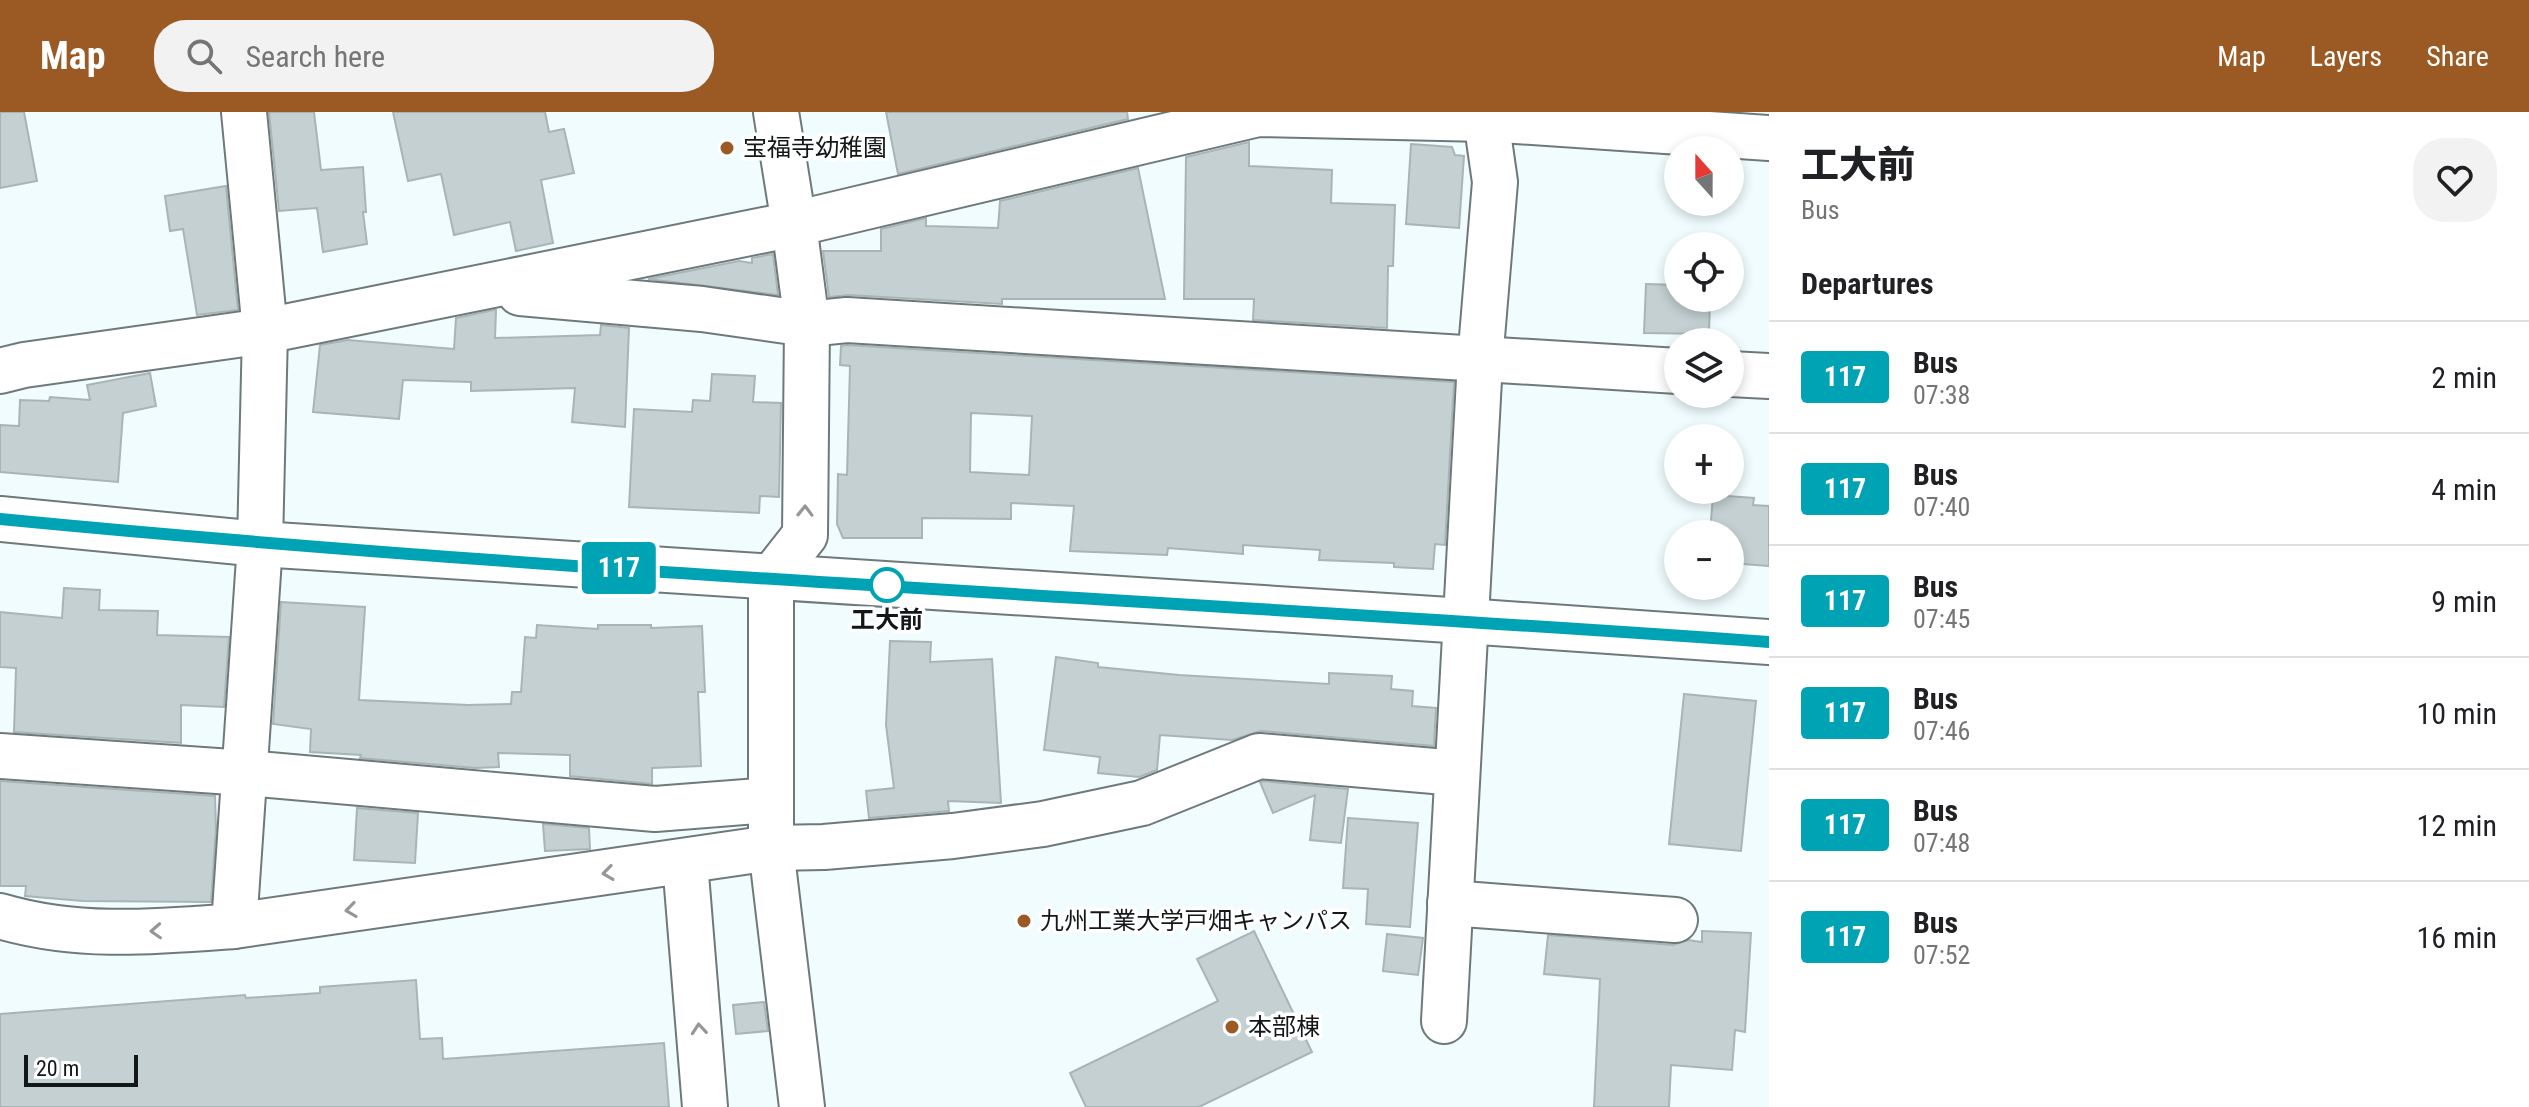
<!DOCTYPE html>
<html lang="en">
<head>
<meta charset="utf-8">
<style>
  body { margin:0; font-family:"Roboto Condensed","Noto Sans JP",sans-serif; background:#f2f2f2; color:#202124; height:100vh; display:flex; flex-direction:column; font-size:30px; white-space:nowrap }
  * { box-sizing:border-box; margin:0 }
  p { font-size:26px; color:#757577 }
  .icon { flex:none; width:44px; height:44px; fill:none; stroke:currentColor; stroke-width:2; stroke-linecap:round; stroke-linejoin:round }
  .map { position:relative; flex:1; overflow:hidden }
  .side { display:flex; flex-direction:column; background:#fff; width:760px }
  .side>* { flex:none }
  .badge { padding:0 16px; border-radius:6px; font-size:28px; line-height:52px }
  .needle { width:52px; rotate:339deg }
  .buttons { position:absolute; left:1664px; top:24px; display:grid; gap:16px }
  .buttons a { display:grid; place-items:center; width:80px; height:80px; border-radius:50%; background:#fff; box-shadow:0 4px 12px #0003; font-size:40px }
  .scale { position:absolute; left:24px; bottom:20px; width:114px; box-sizing:border-box; padding-left:8px; border:4px solid #131718; border-top:0; font-size:22px; line-height:28px; white-space:nowrap; color:#131718; -webkit-text-stroke:6px #fff; paint-order:stroke }
  .map>.badge { position:absolute; translate:-50% -50%; box-shadow:0 0 0 4px #fff }
  h2 { padding:0 32px; font-size:30px; line-height:72px }
  .round { display:grid; place-items:center; flex:none; width:84px; height:84px; border-radius:32px; background:#f2f2f2 }
  .overview { display:flex; align-items:center; justify-content:space-between; height:136px; padding:0 32px }
  h1 { font-size:38px; font-weight:800; line-height:60px }
  ul { padding:0; list-style:none }
  li { display:flex; align-items:center; gap:24px; height:112px; padding:0 32px; border-top:2px solid #e0e0e0 }
  li div { flex:1 }
  li b { display:block; font-size:30px }
  li em { font-style:normal }
  li .badge { min-width:88px; font-weight:700; text-align:center }
  header { display:flex; align-items:center; gap:48px; box-sizing:border-box; height:112px; padding:0 40px; background:#9b5a24; color:#fff }
  header strong { font-size:38px }
  nav { display:flex; gap:44px; margin-inline-start:auto; font-size:28px }
  .search { width:560px; height:72px; background:#f2f2f2; display:flex; align-items:center; gap:20px; box-sizing:border-box; padding:0 28px; border-radius:32px; color:#757577; font-size:30px }
  main { display:flex; flex:1; min-height:0 }
  .map>svg:first-child { display:block }
  .building { fill:#c4d0d2; stroke:#a9b4b6; stroke-width:2; fill-rule:evenodd }
  .lines { fill:none; stroke-linecap:round; stroke-linejoin:round }
  .minor-casing { stroke:#6e797a; stroke-width:48 }
  .highway-casing { stroke:#6e797a; stroke-width:48 }
  .minor { stroke:#fff; stroke-width:44 }
  .highway { stroke:#fff; stroke-width:44 }
  .oneway { stroke:#959797 }
  .line-casing { stroke:#fff; stroke-width:18 }
  .line { stroke:#00a3b4; stroke-width:12 }
  .poi-dot { fill:#9b5a24; stroke:#fff; stroke-width:3 }
  .stop-dot { fill:#fff; stroke:#00a3b4; stroke-width:4 }
  .labels { text-anchor:middle; dominant-baseline:central; stroke-width:7; stroke-linejoin:round; paint-order:stroke }
  .poi-label { font-size:24px; fill:#131718; stroke:#fff; text-anchor:start }
  .stop-label { font-size:24px; font-weight:bold; fill:#131718; stroke:#fff }
</style>
</head>
<body>
<header>
<strong>Map</strong>
<div class="search"><svg class="icon" aria-label="search" viewBox="0 0 24 24"><circle cx="10" cy="10" r="6"/><path d="M15 15l6 6"/></svg>Search here</div>
<nav><a>Map</a><a>Layers</a><a>Share</a></nav>
</header>
<main>
<div class="map">
<svg width="1769" height="995" viewBox="0 0 1769 995">
  <rect width="100%" height="100%" fill="#f0fcfe"/>
  <!-- building -->
  <g class="building">
    <path d="M 0,0 L 24,0 L 37,69 L 0,76 Z"/>
    <path d="M 269,0 L 314,0 L 321,58 L 363,55 L 366,100 L 363,100 L 367,132 L 323,140 L 317,96 L 279,99 Z"/>
    <path d="M 393,0 L 545,0 L 549,20 L 564,17 L 574,61 L 541,68 L 553,131 L 516,139 L 510,110 L 454,123 L 441,62 L 408,69 Z"/>
    <path d="M 886,0 L 1127,0 L 1128,7 L 898,62 Z"/>
    <path d="M 1249,30 L 1249,54 L 1332,58 L 1331,91 L 1395,93 L 1393,154 L 1388,154 L 1387,216 L 1253,208 L 1254,187 L 1184,187 L 1186,45 Z"/>
    <path d="M 1411,32 L 1452,35 L 1455,43 L 1464,44 L 1459,116 L 1406,112 Z"/>
    <path d="M 1138,56 L 1165,187 L 1002,187 L 1002,192 L 849,183 L 829,185 L 823,139 L 881,139 L 881,117 L 926,106 L 926,114 L 998,116 L 1000,89 Z"/>
    <path d="M 226,74 L 238,198 L 197,203 L 183,117 L 170,119 L 165,84 Z"/>
    <path d="M 773,142 L 778,183 L 648,167 L 739,149 L 752,151 L 752,146 Z"/>
    <path d="M 1646,172 L 1678,173 L 1678,186 L 1710,186 L 1709,222 L 1644,221 Z"/>
    <path d="M 494,198 L 496,198 L 495,226 L 600,223 L 601,213 L 629,216 L 625,315 L 572,310 L 575,276 L 471,279 L 471,270 L 403,268 L 399,307 L 313,300 L 320,233 L 348,228 L 454,237 L 456,206 Z"/>
    <path d="M 847,233 L 1454,270 L 1445,433 L 1435,432 L 1433,457 L 1394,455 L 1394,451 L 1319,448 L 1320,438 L 1243,433 L 1243,442 L 1168,436 L 1167,443 L 1070,439 L 1074,394 L 1011,391 L 1011,407 L 922,406 L 922,426 L 843,426 L 837,412 L 838,362 L 847,363 L 850,254 L 840,253 L 841,234 ZM 971,301 L 1032,304 L 1029,363 L 970,360 Z"/>
    <path d="M 150,261 L 156,294 L 123,301 L 118,370 L 0,360 L 0,313 L 19,314 L 20,288 L 49,289 L 50,285 L 90,288 L 87,273 Z"/>
    <path d="M 712,262 L 755,264 L 753,290 L 781,291 L 779,385 L 760,384 L 759,401 L 629,395 L 634,297 L 692,300 L 693,288 L 710,289 Z"/>
    <path d="M 1713,383 L 1754,386 L 1753,393 L 1769,394 L 1769,454 L 1730,451 L 1730,422 L 1710,422 Z"/>
    <path d="M 64,476 L 100,478 L 99,498 L 158,499 L 157,523 L 229,525 L 224,595 L 181,593 L 181,631 L 14,620 L 16,556 L 0,555 L 0,500 L 62,506 Z"/>
    <path d="M 281,490 L 365,495 L 359,588 L 469,593 L 511,592 L 512,580 L 521,580 L 525,525 L 536,526 L 537,513 L 598,517 L 598,513 L 651,513 L 651,516 L 702,514 L 705,580 L 698,580 L 701,654 L 652,656 L 652,672 L 570,664 L 570,643 L 498,641 L 499,655 L 475,656 L 360,646 L 361,643 L 310,640 L 311,617 L 273,612 Z"/>
    <path d="M 890,529 L 931,530 L 930,550 L 992,547 L 1001,691 L 948,689 L 949,699 L 869,706 L 866,679 L 894,676 L 886,613 Z"/>
    <path d="M 1056,545 L 1098,551 L 1098,555 L 1179,563 L 1329,572 L 1329,561 L 1392,564 L 1391,577 L 1413,579 L 1412,594 L 1436,596 L 1434,634 L 1261,619 L 1232,628 L 1160,623 L 1157,658 L 1139,665 L 1098,661 L 1100,645 L 1044,638 Z"/>
    <path d="M 1684,582 L 1756,589 L 1741,739 L 1669,732 Z"/>
    <path d="M 0,669 L 215,684 L 216,716 L 211,790 L 83,789 L 25,784 L 26,774 L 0,774 Z"/>
    <path d="M 1263,669 L 1348,677 L 1341,731 L 1310,728 L 1315,683 L 1273,701 L 1260,670 Z"/>
    <path d="M 357,696 L 418,701 L 415,751 L 354,748 Z"/>
    <path d="M 1348,706 L 1418,711 L 1410,815 L 1366,812 L 1368,777 L 1343,776 Z"/>
    <path d="M 543,712 L 589,716 L 590,737 L 545,739 Z"/>
    <path d="M 1254,819 L 1312,940 L 1199,995 L 1086,995 L 1070,961 L 1218,889 L 1197,847 Z"/>
    <path d="M 1702,819 L 1751,821 L 1745,920 L 1735,918 L 1732,958 L 1671,953 L 1669,995 L 1594,995 L 1600,867 L 1544,862 L 1548,823 L 1673,833 L 1688,828 L 1702,830 Z"/>
    <path d="M 1387,822 L 1423,826 L 1418,863 L 1383,859 Z"/>
    <path d="M 416,868 L 420,927 L 442,926 L 443,947 L 664,931 L 669,995 L 0,995 L 0,902 L 245,883 L 246,886 L 320,881 L 320,875 Z"/>
    <path d="M 764,890 L 768,919 L 736,922 L 733,893 Z"/>
  </g>
  <g class="lines">
    <!-- minor casing -->
    <g class="minor-casing">
      <g id="minor">
        <path d="M 776,0 L 794,112 L 807,212 L 805,423 L 771,466 L 771,736 L 802,995"/>
        <path d="M 520,181 L 702,197 L 807,212 L 847,208 L 1678,259"/>
        <path d="M 0,259 L 24,253 L 265,219 L 794,112 L 1258,2 L 1486,7 L 1769,26"/>
        <path d="M 1730,262 L 1769,264"/>
        <path d="M 0,644 L 246,661 L 655,697 L 770,688"/>
        <path d="M 685,750 L 705,995"/>
        <path d="M 1450,791 L 1675,808"/>
        <path d="M 0,804 C 78,827 153,820 234,814 L 771,736 L 824,735 L 953,724 L 1043,712 L 1142,691 L 1259,644 L 1457,661"/>
        <path d="M 234,814 L 260,432 L 265,219 L 244,0"/>
        <path d="M 1444,909 L 1480,249 L 1495,70 L 1485,0"/>
      </g>
    </g>
    <!-- highway casing -->
    <g class="highway-casing">
      <path id="highway" d="M 0,407 L 260,432 L 1465,509 L 1769,530"/>
    </g>
    <!-- minor -->
    <use href="#minor" class="minor"/>
    <!-- highway -->
    <use href="#highway" class="highway"/>
  </g>
  <!-- one-way arrows -->
  <defs><path id="oneway-chevron" d="M-2-3.5L2.5 0L-2 3.5" fill="none" stroke-width="1.6" stroke-linecap="round" stroke-linejoin="round" transform="scale(2)"/></defs>
  <g class="oneway">
    <use href="#oneway-chevron" transform="translate(805 399) rotate(-89)"/>
    <use href="#oneway-chevron" transform="translate(608 761) rotate(172)"/>
    <use href="#oneway-chevron" transform="translate(351 798) rotate(172)"/>
    <use href="#oneway-chevron" transform="translate(156 819) rotate(177)"/>
    <use href="#oneway-chevron" transform="translate(699 917) rotate(-95)"/>
  </g>
  <g class="lines">
    <!-- line casing -->
    <g class="line-casing">
      <path id="line" d="M 0,407 C 588,464 1180,488 1769,530"/>
    </g>
    <!-- line -->
    <use href="#line" class="line"/>
  </g>
  <!-- markers -->
  <g class="poi-dot">
    <circle cx="727" cy="36" r="8"/>
    <circle cx="1024" cy="809" r="8"/>
    <circle cx="1232" cy="915" r="8"/>
  </g>
  <circle class="stop-dot" cx="887" cy="473" r="16"/>
  <g class="labels">
    <!-- poi labels -->
    <g class="poi-label">
      <text x="743" y="36">宝福寺幼稚園</text>
      <text x="1040" y="809">九州工業大学戸畑キャンパス</text>
      <text x="1248" y="915">本部棟</text>
    </g>
    <!-- stop labels -->
    <g class="stop-label">
      <text x="887" y="508">工大前</text>
    </g>
  </g>
</svg>
<div class="buttons">
<a><svg class="needle" viewBox="-14 -14 28 28"><path d="M0-13l5 13h-10z" fill="#e53935"/><path d="M0 13l5-13h-10z" fill="#757577"/></svg></a>
<a><svg class="icon" aria-label="locate" viewBox="0 0 24 24"><circle cx="12" cy="12" r="6"/><path d="M12 2v4M12 18v4M2 12h4M18 12h4"/></svg></a>
<a><svg class="icon" aria-label="layers" viewBox="0 0 24 24"><path d="M12 4l9 5-9 5-9-5zM3 14l9 5 9-5"/></svg></a>
<a>+</a>
<a>−</a>
</div>
<div class="scale">20 m</div>
<b class="badge" style="left:619px;top:456px;background:#00a3b4;color:#fff">117</b>
</div>
<section class="side">
<div class="overview"><div><h1>工大前</h1><p>Bus</p></div><a class="round"><svg class="icon" aria-label="heart" viewBox="0 0 24 24"><path d="M12 20l-8-8c-3-5 5-10 8-4 3-6 11-1 8 4z"/></svg></a></div>
<h2>Departures</h2>
<ul>
<li><span class="badge" style="background:#00a3b4;color:#fff">117</span><div><b>Bus</b><p>07:38</p></div><em>2 min</em></li>
<li><span class="badge" style="background:#00a3b4;color:#fff">117</span><div><b>Bus</b><p>07:40</p></div><em>4 min</em></li>
<li><span class="badge" style="background:#00a3b4;color:#fff">117</span><div><b>Bus</b><p>07:45</p></div><em>9 min</em></li>
<li><span class="badge" style="background:#00a3b4;color:#fff">117</span><div><b>Bus</b><p>07:46</p></div><em>10 min</em></li>
<li><span class="badge" style="background:#00a3b4;color:#fff">117</span><div><b>Bus</b><p>07:48</p></div><em>12 min</em></li>
<li><span class="badge" style="background:#00a3b4;color:#fff">117</span><div><b>Bus</b><p>07:52</p></div><em>16 min</em></li>
</ul>
</section>
</main>
</body>
</html>
